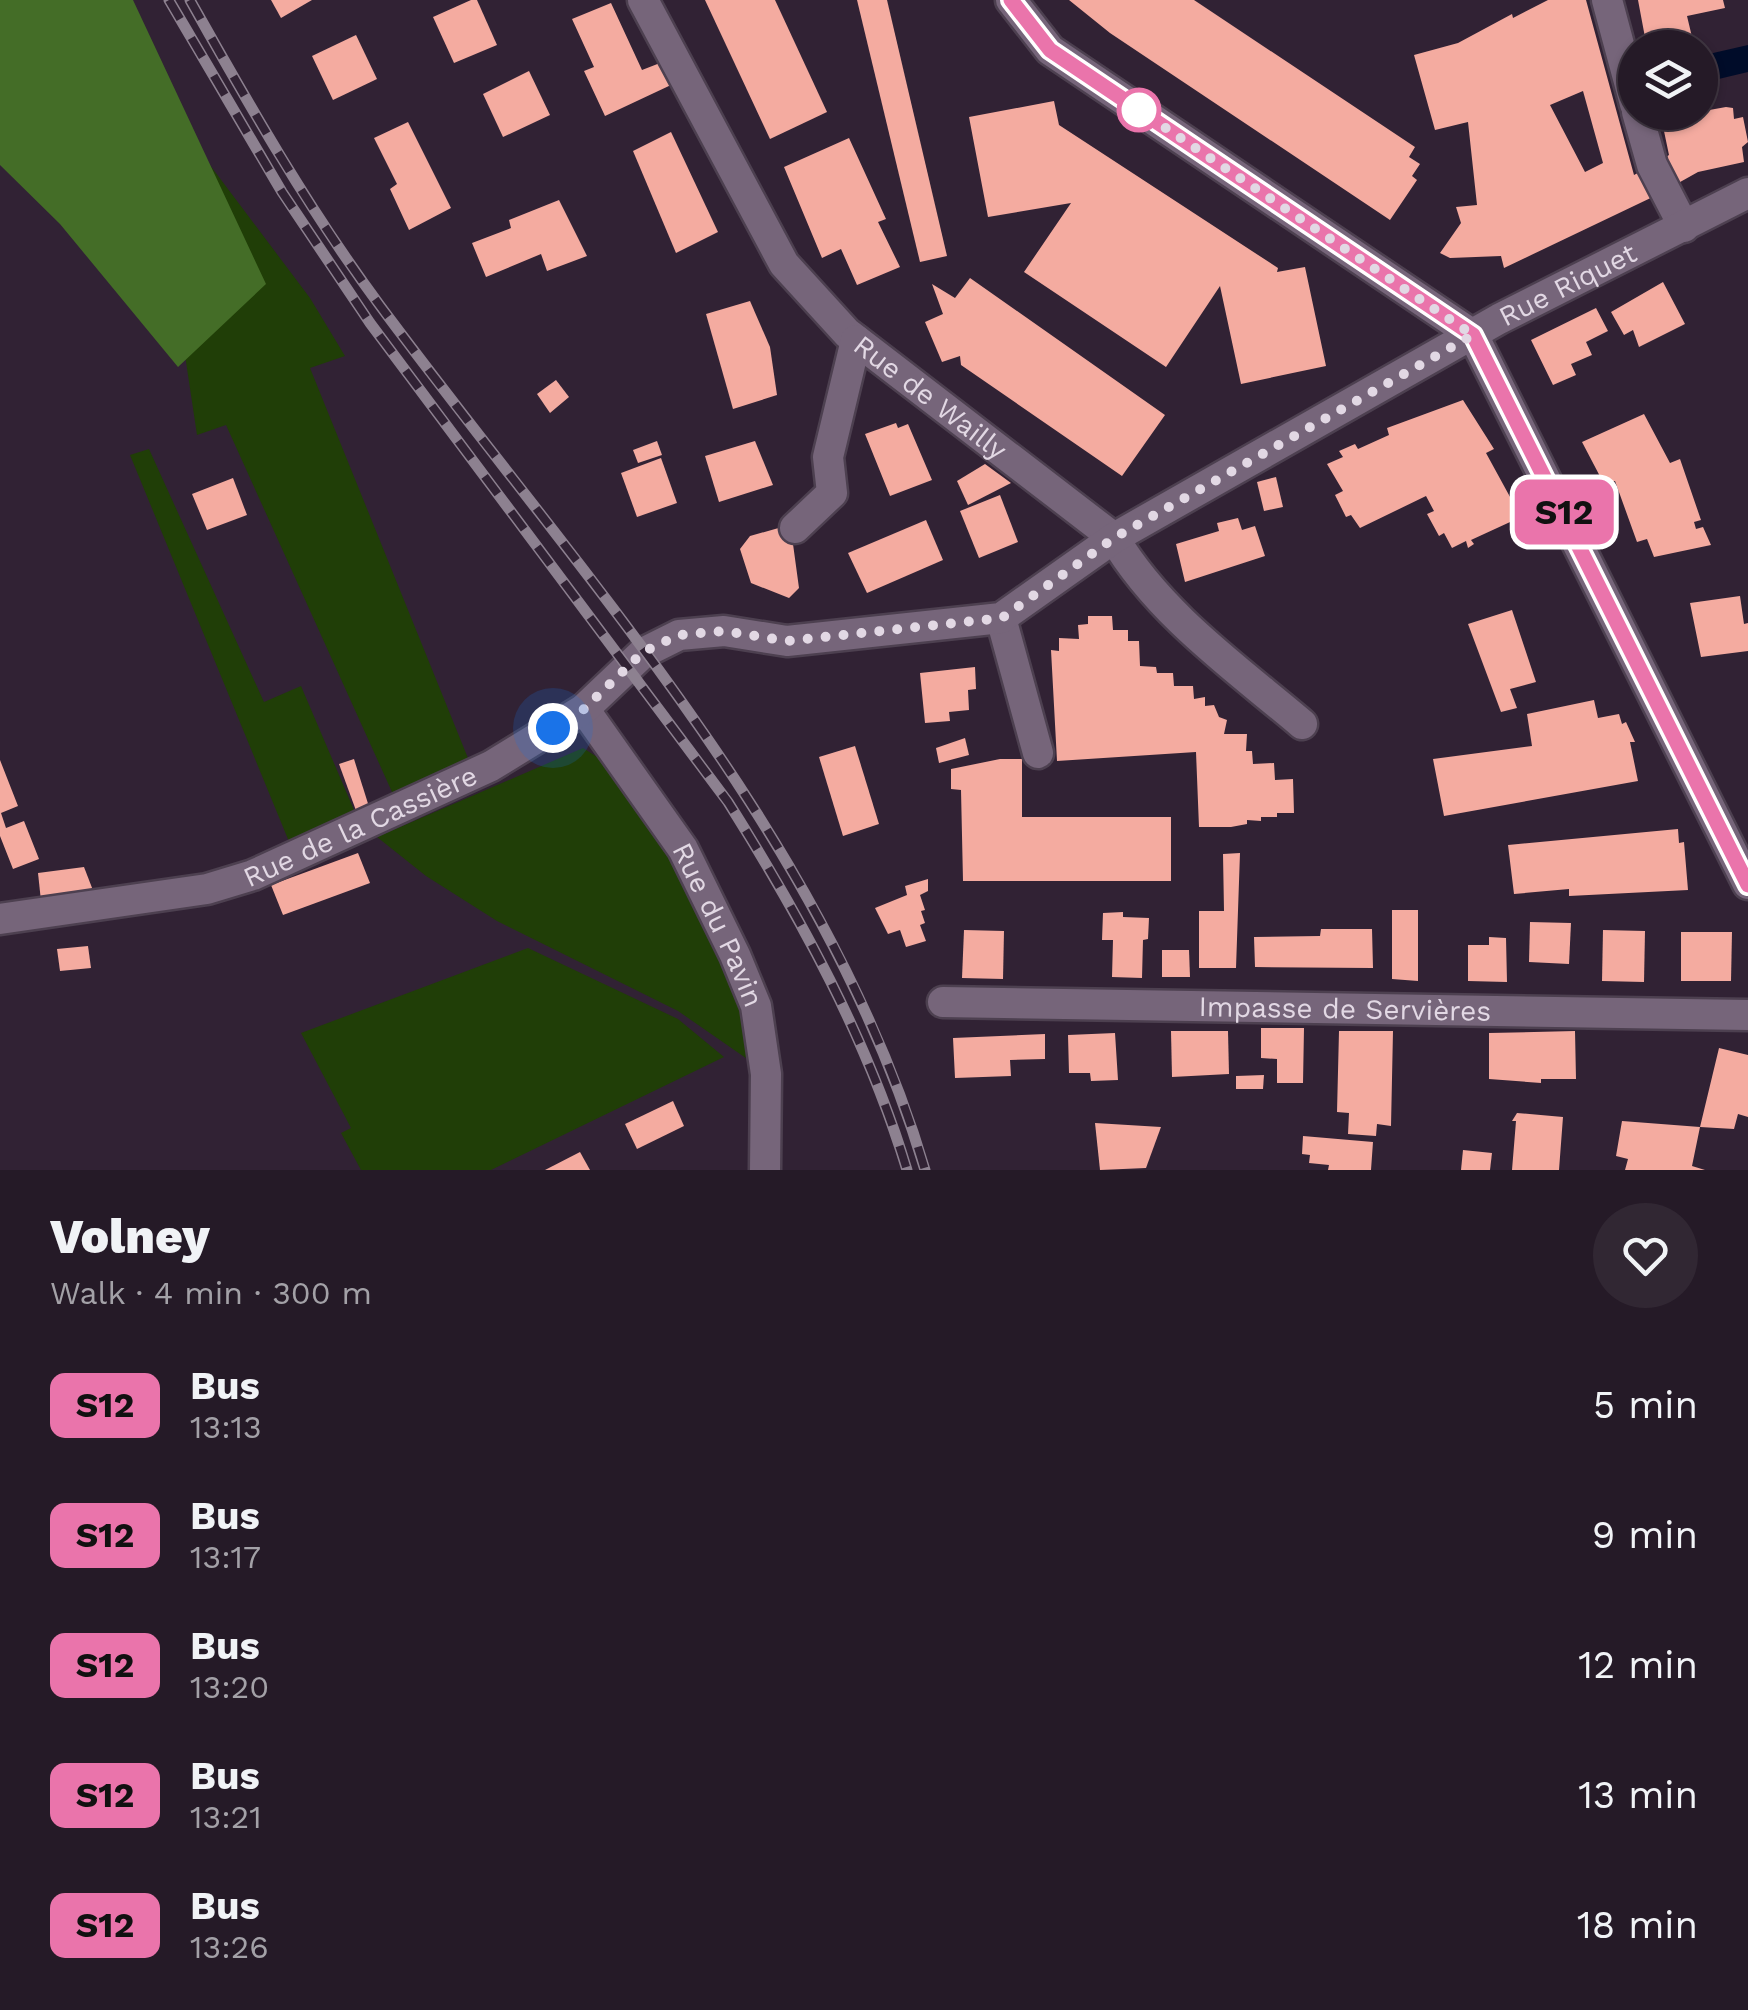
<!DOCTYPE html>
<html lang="en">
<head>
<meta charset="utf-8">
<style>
  body { margin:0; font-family:"Work Sans",sans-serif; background:#312733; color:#f1f3f6; height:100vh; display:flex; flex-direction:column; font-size:38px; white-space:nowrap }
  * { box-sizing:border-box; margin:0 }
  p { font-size:32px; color:#a3a1a7 }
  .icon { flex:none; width:55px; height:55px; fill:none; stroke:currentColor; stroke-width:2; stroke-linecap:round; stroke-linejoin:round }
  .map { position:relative; height:1170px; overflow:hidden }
  .details { display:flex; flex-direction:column; background:#251a27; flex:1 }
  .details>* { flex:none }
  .badge { padding:0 20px; border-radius:15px; font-size:35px; line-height:65px }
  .fabs { position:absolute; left:1618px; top:30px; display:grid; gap:20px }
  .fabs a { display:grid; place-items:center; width:100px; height:100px; border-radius:50%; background:#251a27; box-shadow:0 2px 8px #0004,0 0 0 2px #423844; font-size:50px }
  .you { position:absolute; width:50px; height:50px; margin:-25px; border:8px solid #fff; border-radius:50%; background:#1a73e8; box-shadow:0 0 0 15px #1a73e833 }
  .map>.badge { position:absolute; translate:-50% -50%; box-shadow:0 0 0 5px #fff }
  .round { display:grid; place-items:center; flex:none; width:105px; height:105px; border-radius:52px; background:#312733 }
  .headline { display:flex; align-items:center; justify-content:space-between; height:170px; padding:0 50px }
  h1 { font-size:48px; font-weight:800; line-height:75px }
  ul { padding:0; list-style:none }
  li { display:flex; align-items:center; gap:30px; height:130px; padding:0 50px }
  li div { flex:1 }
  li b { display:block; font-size:38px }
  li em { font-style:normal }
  li .badge { min-width:110px; font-weight:700; text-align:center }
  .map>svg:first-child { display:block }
  .green { fill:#203e07 }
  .forest { fill:#446d27 }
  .water { fill:#000c29 }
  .building { fill:#f4aba0; fill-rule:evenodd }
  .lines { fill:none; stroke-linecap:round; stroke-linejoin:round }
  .minor-casing { stroke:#4d4050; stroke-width:35 }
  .minor { stroke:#76657a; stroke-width:30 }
  .rail-casing { stroke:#8d8190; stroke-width:11 }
  .rail { stroke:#312234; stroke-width:8; stroke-dasharray:22; stroke-linecap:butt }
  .line-casing { stroke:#fff; stroke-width:22 }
  .line { stroke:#ea74ab; stroke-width:15 }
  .walk { stroke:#e2d8e4; stroke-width:10; stroke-dasharray:0 18 }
  .stop-dot { fill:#fff; stroke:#ea74ab; stroke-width:5 }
  .labels { text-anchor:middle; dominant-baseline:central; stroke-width:10; stroke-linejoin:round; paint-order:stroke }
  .street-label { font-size:28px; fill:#e2d8e4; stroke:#312234 }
</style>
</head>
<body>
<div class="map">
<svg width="1748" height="1170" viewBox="0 0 1748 1170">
  <rect width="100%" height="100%" fill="#312234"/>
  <!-- green -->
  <g class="green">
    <path d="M 152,88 L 310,298 L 345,356 L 310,368 L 472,768 L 397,803 L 226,425 L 197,435 L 159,182 Z"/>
    <path d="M 149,449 L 264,702 L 301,686 L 357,817 L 290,844 L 130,455 Z"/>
    <path d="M 583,748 L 616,769 L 656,820 L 749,1013 L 753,1063 L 678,1011 L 497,921 L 426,876 L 377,837 Z"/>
    <path d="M 528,948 L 678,1019 L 724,1057 L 491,1170 L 361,1170 L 341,1133 L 351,1128 L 301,1033 Z"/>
  </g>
  <!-- forest -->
  <path class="forest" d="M 0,0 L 133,0 L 266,284 L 178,367 L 60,224 L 0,165 Z"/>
  <!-- water -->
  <path class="water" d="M 1748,45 L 1748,72 L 1706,82 L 1700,56 Z"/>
  <!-- building -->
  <g class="building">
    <path d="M 271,0 L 312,0 L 281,18 Z"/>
    <path d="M 471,0 L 477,0 L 497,45 L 454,63 L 433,17 Z"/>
    <path d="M 705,0 L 775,0 L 827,112 L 770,139 Z"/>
    <path d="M 857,0 L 887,0 L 947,256 L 920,262 Z"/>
    <path d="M 1069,0 L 1194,0 L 1415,147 L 1409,157 L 1420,164 L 1412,176 L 1417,180 L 1390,220 L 1110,33 Z"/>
    <path d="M 1548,0 L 1586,0 L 1634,175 L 1647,168 L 1659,194 L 1504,268 L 1501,256 L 1450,258 L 1440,253 L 1461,223 L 1456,207 L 1477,205 L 1468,122 L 1435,130 L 1414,55 L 1458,43 L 1512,14 L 1513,18 ZM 1583,91 L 1603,163 L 1585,172 L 1550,105 Z"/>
    <path d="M 1638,0 L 1723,0 L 1725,8 L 1687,16 L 1692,37 L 1670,42 L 1671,48 L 1647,48 Z"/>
    <path d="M 611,3 L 642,70 L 660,63 L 671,85 L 605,116 L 584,71 L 594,67 L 572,19 Z"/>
    <path d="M 356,35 L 377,79 L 333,100 L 312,56 Z"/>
    <path d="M 529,71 L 550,115 L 503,137 L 483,94 Z"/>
    <path d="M 1054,101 L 1059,125 L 1278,268 L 1277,272 L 1305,267 L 1326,366 L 1241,384 L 1220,286 L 1166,367 L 1024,272 L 1071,203 L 988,217 L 969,117 Z"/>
    <path d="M 1726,107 L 1733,108 L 1734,119 L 1743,117 L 1748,142 L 1742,147 L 1744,162 L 1698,172 L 1673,186 L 1660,161 L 1669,155 L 1660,112 L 1687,114 Z"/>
    <path d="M 408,122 L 451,208 L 409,230 L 390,189 L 397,184 L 374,138 Z"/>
    <path d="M 671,132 L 718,232 L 676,253 L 633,151 Z"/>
    <path d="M 849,138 L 886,219 L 878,222 L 900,267 L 857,285 L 841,249 L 822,258 L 784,167 Z"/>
    <path d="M 559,200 L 587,256 L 547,271 L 541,254 L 486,277 L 472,243 L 511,228 L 509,220 Z"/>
    <path d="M 970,278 L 1165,415 L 1122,476 L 961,365 L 960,356 L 942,362 L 925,322 L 943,314 L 932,284 L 955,298 Z"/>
    <path d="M 1663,282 L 1685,324 L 1639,347 L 1633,330 L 1624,335 L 1611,312 Z"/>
    <path d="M 750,301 L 770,347 L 777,395 L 733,409 L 706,314 Z"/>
    <path d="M 1596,308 L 1608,331 L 1586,342 L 1592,355 L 1571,364 L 1576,375 L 1553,385 L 1531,340 Z"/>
    <path d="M 556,380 L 569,397 L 550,413 L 537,394 Z"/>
    <path d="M 1463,400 L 1494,449 L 1486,453 L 1521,517 L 1471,540 L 1474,544 L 1468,548 L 1466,541 L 1452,548 L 1444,533 L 1439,536 L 1427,514 L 1434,511 L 1426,496 L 1360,528 L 1351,515 L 1346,517 L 1335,495 L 1343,491 L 1327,464 L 1343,457 L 1339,451 L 1355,444 L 1358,449 L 1389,435 L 1387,428 Z"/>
    <path d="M 1644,414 L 1670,463 L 1680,459 L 1701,520 L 1694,522 L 1696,529 L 1703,527 L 1711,545 L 1654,557 L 1647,539 L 1637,542 L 1615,481 L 1604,484 L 1582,442 Z"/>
    <path d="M 896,423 L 898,428 L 908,424 L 932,480 L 890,496 L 865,434 Z"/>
    <path d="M 657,441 L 662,455 L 638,463 L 633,450 Z"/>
    <path d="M 755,441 L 773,485 L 719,502 L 705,456 Z"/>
    <path d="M 661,458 L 677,503 L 637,517 L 621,473 Z"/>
    <path d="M 985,464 L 1011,483 L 968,505 L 957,481 Z"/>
    <path d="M 1276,477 L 1283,507 L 1264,511 L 1257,482 Z"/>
    <path d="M 233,478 L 247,515 L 207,530 L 192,494 Z"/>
    <path d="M 1000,495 L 1018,542 L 979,558 L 960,511 Z"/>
    <path d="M 1238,518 L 1242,530 L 1255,526 L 1265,556 L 1185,582 L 1176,544 L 1219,531 L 1217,523 Z"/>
    <path d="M 926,520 L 943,560 L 867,593 L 848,553 Z"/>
    <path d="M 782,527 L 798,543 L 793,544 L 799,588 L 789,598 L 751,583 L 740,549 L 750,536 Z"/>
    <path d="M 1740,596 L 1744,624 L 1748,623 L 1748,651 L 1701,657 L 1690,603 Z"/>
    <path d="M 1512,610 L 1536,682 L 1510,689 L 1517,708 L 1501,712 L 1468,624 Z"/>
    <path d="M 1088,616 L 1112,616 L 1113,630 L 1128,630 L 1128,641 L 1139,641 L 1140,666 L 1156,667 L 1157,673 L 1173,673 L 1174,686 L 1193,686 L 1194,699 L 1205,697 L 1205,706 L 1214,705 L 1219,717 L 1227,720 L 1224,734 L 1247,734 L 1246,751 L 1252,751 L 1253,764 L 1274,763 L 1275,780 L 1293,779 L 1294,813 L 1277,813 L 1277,817 L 1261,817 L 1261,821 L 1247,820 L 1247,824 L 1231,827 L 1199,827 L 1196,752 L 1057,761 L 1051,650 L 1059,651 L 1059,638 L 1079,639 L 1078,625 L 1088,624 Z"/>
    <path d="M 975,667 L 976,689 L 968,690 L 969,710 L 949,712 L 950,721 L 925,723 L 920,673 Z"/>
    <path d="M 1594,700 L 1598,718 L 1619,714 L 1622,724 L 1626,722 L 1635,742 L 1630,742 L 1638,781 L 1444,816 L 1433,759 L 1532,746 L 1527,714 Z"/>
    <path d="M 965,738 L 969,755 L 939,763 L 936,748 Z"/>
    <path d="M 855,746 L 879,824 L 843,836 L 819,757 Z"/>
    <path d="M 354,759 L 370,810 L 358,816 L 339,764 Z"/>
    <path d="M 1000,759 L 1022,759 L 1022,817 L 1171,817 L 1171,881 L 963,881 L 961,790 L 951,789 L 951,769 Z"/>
    <path d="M 0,760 L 18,806 L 1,813 L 6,828 L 24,821 L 39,859 L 13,869 L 0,836 Z"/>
    <path d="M 1678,829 L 1679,843 L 1684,842 L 1688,890 L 1569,896 L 1569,889 L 1514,894 L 1508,845 Z"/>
    <path d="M 358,853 L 370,883 L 283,915 L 271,885 Z"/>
    <path d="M 1240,853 L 1236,968 L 1199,968 L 1199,911 L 1224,911 L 1223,854 Z"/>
    <path d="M 84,867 L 94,893 L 41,901 L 38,873 Z"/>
    <path d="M 928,879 L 928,891 L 920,895 L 925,910 L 921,911 L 925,923 L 920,925 L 926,941 L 906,947 L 900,930 L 888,934 L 875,908 L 907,895 L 905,886 Z"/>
    <path d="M 1392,910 L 1418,910 L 1418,981 L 1392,979 Z"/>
    <path d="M 1123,912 L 1123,917 L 1149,918 L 1148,939 L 1143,940 L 1142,978 L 1112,977 L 1113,940 L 1102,940 L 1103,913 Z"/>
    <path d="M 1530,922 L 1571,923 L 1569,964 L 1529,962 Z"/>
    <path d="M 1321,929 L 1372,929 L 1373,968 L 1255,967 L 1254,937 L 1320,936 Z"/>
    <path d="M 964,930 L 1004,931 L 1003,979 L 962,978 Z"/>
    <path d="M 1603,930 L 1645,931 L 1644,982 L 1602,981 Z"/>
    <path d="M 1681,932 L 1732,932 L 1731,981 L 1681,981 Z"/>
    <path d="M 1489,937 L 1506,938 L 1507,982 L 1468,981 L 1468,945 L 1489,945 Z"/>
    <path d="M 88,946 L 91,968 L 60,971 L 57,949 Z"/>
    <path d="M 1162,950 L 1189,950 L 1190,977 L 1162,977 Z"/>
    <path d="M 1261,1028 L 1304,1028 L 1303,1083 L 1277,1083 L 1277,1059 L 1261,1058 Z"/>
    <path d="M 1171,1031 L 1228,1031 L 1229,1074 L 1172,1077 Z"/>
    <path d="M 1339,1031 L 1393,1031 L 1391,1126 L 1377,1124 L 1376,1136 L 1348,1134 L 1349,1113 L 1337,1112 Z"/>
    <path d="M 1575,1031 L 1576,1079 L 1541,1079 L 1541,1083 L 1489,1079 L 1489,1033 Z"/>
    <path d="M 1115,1033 L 1118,1080 L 1091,1081 L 1090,1073 L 1069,1073 L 1068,1035 Z"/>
    <path d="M 1045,1034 L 1045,1059 L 1010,1060 L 1011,1076 L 955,1078 L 953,1038 Z"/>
    <path d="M 1719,1048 L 1748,1055 L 1748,1117 L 1738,1114 L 1734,1129 L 1700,1127 Z"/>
    <path d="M 1264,1075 L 1263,1089 L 1236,1089 L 1236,1076 Z"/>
    <path d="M 673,1101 L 684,1126 L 637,1149 L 625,1124 Z"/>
    <path d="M 1517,1113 L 1563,1117 L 1559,1170 L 1512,1170 L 1516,1121 L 1512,1121 Z"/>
    <path d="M 1622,1121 L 1700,1127 L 1692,1166 L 1705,1170 L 1625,1170 L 1628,1159 L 1616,1156 Z"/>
    <path d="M 1095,1123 L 1161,1127 L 1146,1168 L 1100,1170 Z"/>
    <path d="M 1303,1136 L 1373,1142 L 1371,1170 L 1328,1170 L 1329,1165 L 1309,1163 L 1310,1155 L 1302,1154 Z"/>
    <path d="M 1463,1150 L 1492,1153 L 1490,1170 L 1461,1170 Z"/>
    <path d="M 580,1152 L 590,1170 L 545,1170 Z"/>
  </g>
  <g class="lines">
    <!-- minor casing -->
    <g class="minor-casing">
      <g id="minor">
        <path id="s1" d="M 643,0 L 784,264 L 847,333 L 1114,538 C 1159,614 1236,668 1302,724"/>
        <path d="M 1011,0 L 1050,50 L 1473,335 L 1748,884"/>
        <path d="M 1607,0 L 1635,104"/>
        <path d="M 1637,112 L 1652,165 L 1684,227"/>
        <path d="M 795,528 L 832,493 L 828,457 L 856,340"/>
        <path d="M 1001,618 L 1038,753"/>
        <path id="s2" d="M 584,709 L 683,849 L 735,955 L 756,1006 L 766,1074 L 765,1170"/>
        <path id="s3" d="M 0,919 L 207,889 L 253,875 L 491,766 L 584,709 L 643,653 L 679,635 L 724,631 L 787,641 L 1001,618 L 1114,538 L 1499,319 L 1748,193"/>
        <path id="s4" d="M 943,1002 L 1748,1015"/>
      </g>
    </g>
    <!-- minor -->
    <use href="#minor" class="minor"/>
    <!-- rail casing -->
    <g class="rail-casing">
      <g id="rail">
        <path d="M 169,0 L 282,192 L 370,323 L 728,802 C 801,918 867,1038 907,1170"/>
        <path d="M 190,0 C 249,105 309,210 381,307 C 583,579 827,839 925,1170"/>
      </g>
    </g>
    <!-- rail -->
    <use href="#rail" class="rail"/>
  </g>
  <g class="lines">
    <!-- line casing -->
    <g class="line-casing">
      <path id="line" d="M 1011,0 L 1050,50 L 1473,335 L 1748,885"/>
    </g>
    <!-- line -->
    <use href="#line" class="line"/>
    <!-- walk -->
    <path class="walk" d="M 553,728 L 584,709 L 643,652 L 679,635 L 724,631 L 787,641 L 1002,618 L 1114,538 L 1473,335 L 1139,110"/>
  </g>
  <!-- markers -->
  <circle class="stop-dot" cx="1139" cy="110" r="20"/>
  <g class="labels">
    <!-- street labels -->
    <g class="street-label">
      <text stroke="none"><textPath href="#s3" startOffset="1732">Rue Riquet</textPath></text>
      <text stroke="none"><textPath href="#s1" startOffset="498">Rue de Wailly</textPath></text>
      <text stroke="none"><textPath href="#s3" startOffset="375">Rue de la Cassière</textPath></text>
      <text stroke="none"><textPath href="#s2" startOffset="255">Rue du Pavin</textPath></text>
      <text stroke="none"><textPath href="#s4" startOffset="402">Impasse de Servières</textPath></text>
    </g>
  </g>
</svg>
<div class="fabs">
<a><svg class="icon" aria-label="layers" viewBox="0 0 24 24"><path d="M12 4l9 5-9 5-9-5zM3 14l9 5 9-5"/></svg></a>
</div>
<div class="you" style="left:553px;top:728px"></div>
<b class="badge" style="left:1564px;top:512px;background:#ea74ab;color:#111">S12</b>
</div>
<section class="details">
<div class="headline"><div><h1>Volney</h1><p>Walk · 4 min · 300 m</p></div><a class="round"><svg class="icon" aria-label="heart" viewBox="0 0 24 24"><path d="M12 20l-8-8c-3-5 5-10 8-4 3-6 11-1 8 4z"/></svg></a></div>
<ul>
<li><span class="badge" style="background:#ea74ab;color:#111">S12</span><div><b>Bus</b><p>13:13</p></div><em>5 min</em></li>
<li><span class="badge" style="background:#ea74ab;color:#111">S12</span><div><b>Bus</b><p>13:17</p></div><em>9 min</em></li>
<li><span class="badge" style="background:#ea74ab;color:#111">S12</span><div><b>Bus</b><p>13:20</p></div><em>12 min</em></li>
<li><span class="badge" style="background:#ea74ab;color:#111">S12</span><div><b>Bus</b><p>13:21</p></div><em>13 min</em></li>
<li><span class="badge" style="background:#ea74ab;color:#111">S12</span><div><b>Bus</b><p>13:26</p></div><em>18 min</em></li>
</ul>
</section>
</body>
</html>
